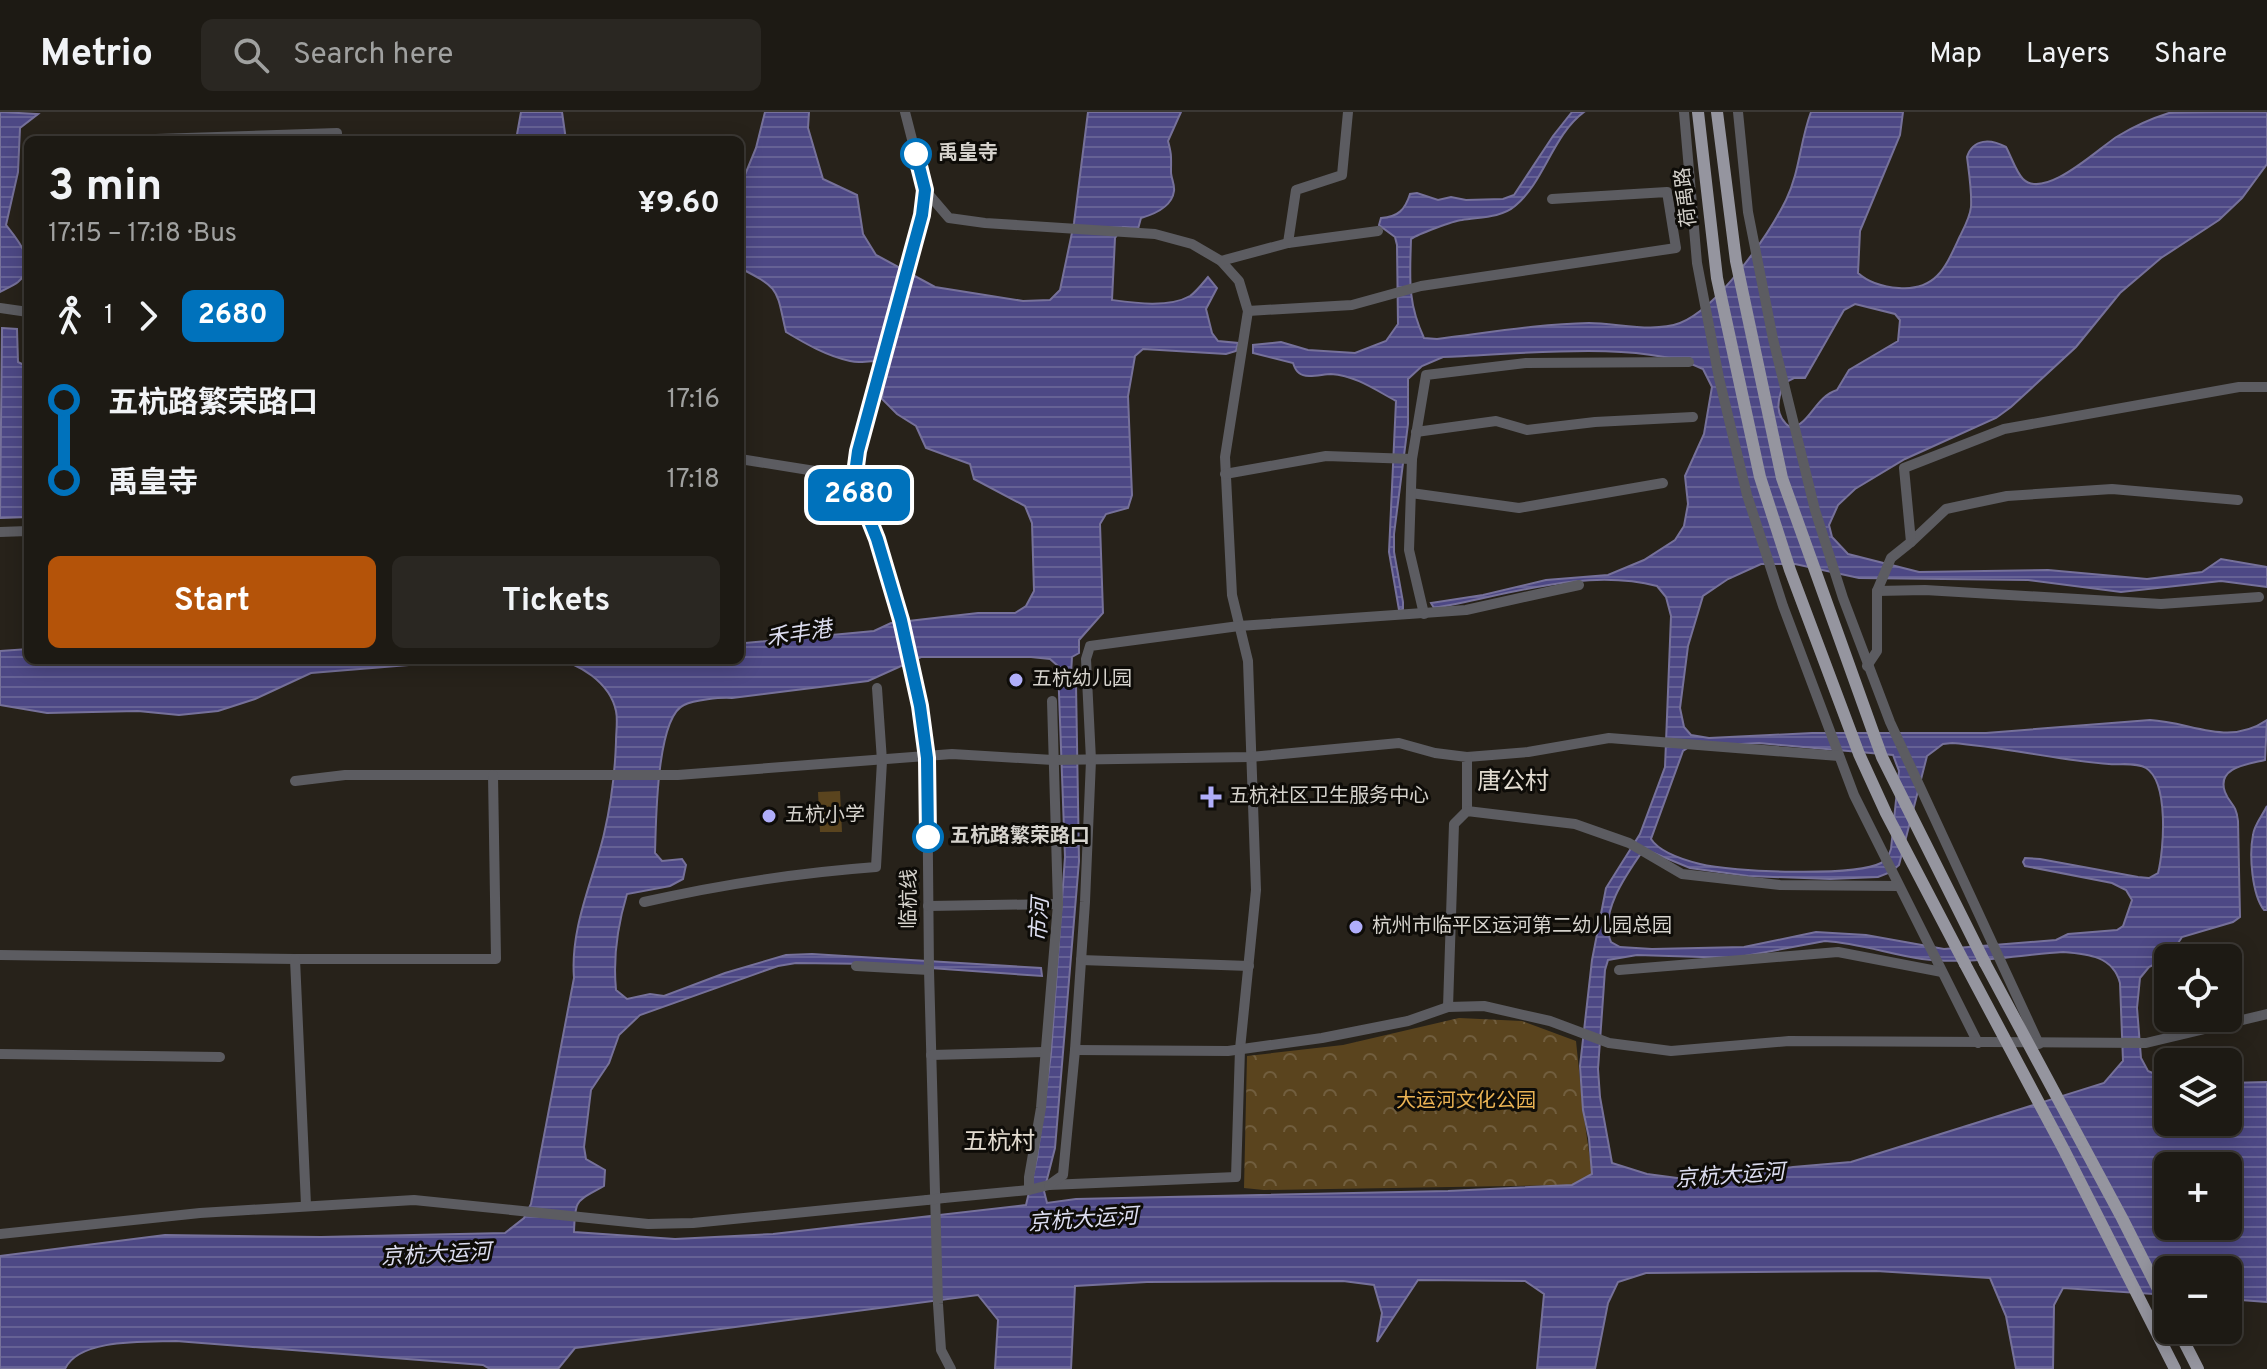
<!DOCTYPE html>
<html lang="en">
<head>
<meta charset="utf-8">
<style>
  body { margin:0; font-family:Overpass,"Noto Sans SC",sans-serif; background:#2a2722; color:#f1f3f6; height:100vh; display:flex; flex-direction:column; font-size:30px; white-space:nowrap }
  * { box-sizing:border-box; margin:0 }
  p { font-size:26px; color:#a0a1a0 }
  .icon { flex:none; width:44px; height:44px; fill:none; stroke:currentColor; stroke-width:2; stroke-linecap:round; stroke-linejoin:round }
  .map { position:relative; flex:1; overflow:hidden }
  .details { position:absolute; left:24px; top:24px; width:720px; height:528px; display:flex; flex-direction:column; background:#1d1a14; border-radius:12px; box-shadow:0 4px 20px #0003,0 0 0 2px #3b3834 }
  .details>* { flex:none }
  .badge { padding:0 16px; border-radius:12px; font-size:28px; line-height:52px }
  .fabs { position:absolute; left:2154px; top:832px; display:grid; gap:16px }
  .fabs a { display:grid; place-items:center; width:88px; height:88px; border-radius:12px; background:#1d1a14; box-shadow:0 4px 20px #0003,0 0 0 2px #3b3834; font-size:40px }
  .map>.badge { position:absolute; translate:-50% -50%; box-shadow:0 0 0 4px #fff }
  .legs { display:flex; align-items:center; gap:12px; height:88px; padding:0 24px; font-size:26px }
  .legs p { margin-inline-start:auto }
  .summary { display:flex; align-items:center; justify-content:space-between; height:136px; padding:0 24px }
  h1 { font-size:44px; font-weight:700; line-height:60px }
  .primary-button { display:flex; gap:16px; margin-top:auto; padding:16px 24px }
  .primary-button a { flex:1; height:92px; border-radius:12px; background:#b45309; color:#fff; font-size:32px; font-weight:700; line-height:92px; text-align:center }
  .primary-button a+a { background:#2a2722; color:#f1f3f6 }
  ul { padding:0 24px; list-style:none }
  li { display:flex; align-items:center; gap:28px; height:80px; font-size:30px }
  li i { display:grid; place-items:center; width:12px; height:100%; margin:0 10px; background:currentColor }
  li i::after { content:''; width:20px; height:20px; margin:-10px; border:6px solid; border-radius:50%; background:#1d1a14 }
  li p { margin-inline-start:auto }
  li:first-child i { background:linear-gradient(#0000 50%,currentColor 0) }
  li:last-child i { background:linear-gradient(currentColor 50%,#0000 0) }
  header { display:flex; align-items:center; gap:48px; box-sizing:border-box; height:112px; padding:0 40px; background:#1d1a14; border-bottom:2px solid #3b3834 }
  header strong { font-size:38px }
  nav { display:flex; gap:44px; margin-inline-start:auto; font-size:28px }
  .search { width:560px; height:72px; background:#2a2722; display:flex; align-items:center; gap:20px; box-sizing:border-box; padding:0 28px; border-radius:12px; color:#a0a1a0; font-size:30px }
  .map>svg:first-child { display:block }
  .green { fill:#5a441e }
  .park { fill:url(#park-crowns) }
  .water { fill:url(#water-rules); stroke:#76719a; stroke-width:2; fill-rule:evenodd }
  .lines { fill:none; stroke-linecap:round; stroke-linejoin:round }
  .minor { stroke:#5c5c61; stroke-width:10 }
  .major { stroke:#95959f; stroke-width:12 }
  .minor-bridge { stroke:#5c5c61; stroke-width:10 }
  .major-bridge { stroke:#95959f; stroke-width:12 }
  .line-1-casing { stroke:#fff; stroke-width:18 }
  .line-1 { stroke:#0072bc; stroke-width:12 }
  .stop-1-dot { fill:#fff; stroke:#0072bc; stroke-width:4 }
  .poi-dot { fill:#b0aefa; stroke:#0e0c08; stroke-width:3 }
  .labels { text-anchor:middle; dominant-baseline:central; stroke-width:6; stroke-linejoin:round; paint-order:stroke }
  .stop-label { font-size:20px; font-weight:bold; fill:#d5d2cc; stroke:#0e0c08; text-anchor:start }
  .street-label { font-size:20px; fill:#d5d2cc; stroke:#0e0c08 }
  .poi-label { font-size:20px; fill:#d5d2cc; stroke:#0e0c08; text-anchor:start }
  .park-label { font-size:20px; fill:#ebb354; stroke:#0e0c08 }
  .water-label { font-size:22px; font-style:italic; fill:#dcddf0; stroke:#0e0c08 }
  .quarter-label { font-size:24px; fill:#e3dcd1; stroke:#0e0c08 }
</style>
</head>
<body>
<header>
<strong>Metrio</strong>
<div class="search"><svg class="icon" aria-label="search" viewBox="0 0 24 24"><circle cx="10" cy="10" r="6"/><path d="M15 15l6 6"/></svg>Search here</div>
<nav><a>Map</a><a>Layers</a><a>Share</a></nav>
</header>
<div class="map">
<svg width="2267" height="1257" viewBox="0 0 2267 1257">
  <defs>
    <pattern id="park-crowns" width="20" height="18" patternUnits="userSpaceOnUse" patternTransform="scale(2)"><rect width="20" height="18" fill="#5a441e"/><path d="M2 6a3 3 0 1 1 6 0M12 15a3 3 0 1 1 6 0" fill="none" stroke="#715e3e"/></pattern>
    <pattern id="water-rules" width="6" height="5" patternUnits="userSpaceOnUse" patternTransform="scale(2)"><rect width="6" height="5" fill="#4d4885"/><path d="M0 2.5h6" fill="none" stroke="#666295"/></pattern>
  </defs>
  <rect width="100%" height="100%" fill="#27221a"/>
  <!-- green -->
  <path class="green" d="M 840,679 L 842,720 L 820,720 L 818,680 Z"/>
  <!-- park -->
  <path class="park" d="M 1459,906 L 1522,909 L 1576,929 L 1583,998 L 1592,1062 L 1572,1073 L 1264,1078 L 1244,1076 L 1247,944 L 1343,933 Z"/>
  <!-- water -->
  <g class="water">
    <path d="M 0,0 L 38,2 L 20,16 L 18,60 L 6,113 C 18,128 39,152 18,170 C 13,174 5,177 0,180 Z"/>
    <path d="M 521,0 L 562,0 L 566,28 L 516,28 Z"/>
    <path d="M 765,0 L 809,0 L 808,16 L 823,67 L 857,83 L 863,122 L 876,143 L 935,175 L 1023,189 L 1050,188 L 1060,178 L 1074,111 L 1088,0 L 1181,0 L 1168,29 C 1172,44 1171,45 1171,60 C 1171,66 1175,73 1174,79 C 1172,95 1155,102 1141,106 L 1138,117 L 1123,115 L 1115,126 L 1112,188 C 1134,191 1169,196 1190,184 C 1196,180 1203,171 1208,165 L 1217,176 L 1206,197 L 1212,221 L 1218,229 L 1238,231 L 1236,239 L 1226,242 L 1143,237 L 1135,244 L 1128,284 L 1132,383 L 1128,396 L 1106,402 L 1100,412 L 1103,501 L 1079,528 L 1079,541 L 1072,545 L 1071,562 L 1076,572 L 1079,749 L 1055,1036 L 1044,1079 L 1047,1091 L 1076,1087 L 1448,1079 L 1572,1073 L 1592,1062 L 1589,1026 L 1583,998 L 1580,954 L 1592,848 L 1606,776 L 1640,722 L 1665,655 L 1671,504 L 1666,485 L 1657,474 C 1584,455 1506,484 1434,496 L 1431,491 L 1483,483 L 1546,468 L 1608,463 L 1644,448 L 1675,428 L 1684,414 L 1688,392 L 1685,364 L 1704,322 L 1712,275 L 1703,257 C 1641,227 1514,243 1443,245 L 1422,254 L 1408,267 L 1408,312 L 1394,422 L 1394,440 L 1403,490 L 1403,497 L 1399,498 L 1389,440 L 1396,289 C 1374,277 1356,264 1331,262 C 1322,262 1306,267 1299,261 C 1296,259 1294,254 1293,251 L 1253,241 L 1253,233 L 1281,230 L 1308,238 L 1355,241 L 1386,229 L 1398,212 L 1397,133 L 1395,125 L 1379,113 L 1381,106 C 1398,105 1405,98 1410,82 L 1417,81 L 1438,88 L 1451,85 L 1466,88 L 1503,87 L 1514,83 L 1553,24 L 1572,0 L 1584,0 C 1552,24 1545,69 1515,94 C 1501,106 1479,105 1462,108 C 1453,109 1418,122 1411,127 C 1410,165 1407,190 1424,226 L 1437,227 C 1487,221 1538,212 1589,211 C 1617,211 1653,221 1680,211 C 1718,196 1768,124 1786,88 C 1800,59 1800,29 1811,0 L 1903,0 L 1900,23 L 1860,119 L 1858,161 C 1869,171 1884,175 1899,176 C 1937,179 1946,154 1960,124 C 1964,116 1970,105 1971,95 C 1972,79 1969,61 1967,45 C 1973,26 1991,27 2006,35 C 2011,44 2016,60 2023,67 C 2045,89 2101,34 2118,24 C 2133,15 2153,6 2169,1 C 2187,0 2245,0 2267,0 L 2267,52 L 2242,86 L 2219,108 L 2161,146 L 2120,181 L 2076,235 L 2011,295 L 1996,306 L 1905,347 L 1855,377 L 1838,393 L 1829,413 L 1832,425 L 1848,442 L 1919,460 L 2048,458 L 2147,467 L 2202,460 L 2221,447 L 2267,455 L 2267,475 L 2221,469 L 2121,480 L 2028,468 L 1859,466 L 1795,452 L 1761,452 L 1728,467 L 1703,484 L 1688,534 L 1680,596 L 1684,615 L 1691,623 L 1709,626 L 1812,621 L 1986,621 L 2150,608 C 2192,610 2227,635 2267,608 L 2265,648 C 2249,652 2216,655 2225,680 C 2230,693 2236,691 2238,709 L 2240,805 L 2233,810 L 2182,825 L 2169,845 L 2149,855 L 2140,866 L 2137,896 L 2141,946 L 2148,959 L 2168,968 L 2168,1010 L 2228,1010 L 2228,971 L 2267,970 L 2267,1190 L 2228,1187 L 2228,1158 L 2168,1158 L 2168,1183 L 2063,1176 L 2054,1193 L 2053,1257 L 2016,1257 L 2006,1204 L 1990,1166 L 1876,1159 L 1646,1161 L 1618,1170 L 1608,1191 L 1595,1257 L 1537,1257 L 1544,1182 L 1525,1169 L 1418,1168 L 1377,1230 L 1382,1201 L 1374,1173 L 1343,1169 L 1147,1170 L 1075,1174 L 1071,1257 L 995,1257 L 998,1208 L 978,1183 L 575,1236 L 558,1257 L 490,1257 L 483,1253 L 176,1229 C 147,1230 79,1226 65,1257 L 0,1257 L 0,1144 L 165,1123 L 321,1125 L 505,1121 L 524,1106 L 531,1092 L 574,866 C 570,815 593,769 604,722 C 611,692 615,660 616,630 C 616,620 618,608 616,599 C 610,571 579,550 553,548 L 740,548 L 740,527 L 745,531 L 874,519 L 891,511 L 978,501 L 1015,501 L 1026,494 L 1034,479 L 1032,411 L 1025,394 L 974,367 L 970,352 L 926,336 L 916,314 L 897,302 L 882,287 L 886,253 C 869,245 865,253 850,249 C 827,244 806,232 786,220 C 776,177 781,177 740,156 L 740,75 L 756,36 ZM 1855,192 L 1895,202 L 1900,208 L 1898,229 L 1849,258 L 1837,278 C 1815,285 1811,311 1791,316 C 1774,304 1777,289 1784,271 L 1794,266 L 1805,266 L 1844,198 ZM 921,545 L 1031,545 L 1050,547 L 1058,554 L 1065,745 L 1051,942 L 1037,1046 L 1026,1093 L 773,1122 L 675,1127 L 574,1120 C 575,1086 576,1090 604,1074 L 605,1058 L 586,1047 L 584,1035 L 591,978 L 609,951 L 619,923 L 640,903 L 778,854 L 796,851 L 874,852 L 1042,864 L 1041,856 L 812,842 L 786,843 L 725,861 L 664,884 L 650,882 L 627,887 L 616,878 C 613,847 618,812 627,782 L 670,774 L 683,767 L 686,753 L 682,747 L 662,749 L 655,741 C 656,713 656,605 684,593 C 694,588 721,585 732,586 L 868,569 ZM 1759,631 L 1893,643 L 1899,659 L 1891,737 C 1889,743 1887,748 1881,751 C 1854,765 1731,760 1700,752 C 1684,748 1660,741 1651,727 L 1683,639 L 1689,635 ZM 1952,631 C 2005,635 2056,648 2109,652 C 2120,653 2136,650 2146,656 C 2169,670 2164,738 2158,761 L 2149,766 L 2138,765 L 2040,747 L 2025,746 L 2023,750 L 2025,754 L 2112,771 L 2126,778 L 2132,788 L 2123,814 L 2117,818 L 2068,822 L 2056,828 L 1944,837 L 1866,823 L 1816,820 L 1744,835 L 1652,837 L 1620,835 L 1611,830 C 1598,801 1628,760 1644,737 L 1690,756 L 1748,764 L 1830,767 L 1878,765 L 1891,760 L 1899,753 L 1927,644 L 1943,632 ZM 1825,829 C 1858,831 1889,842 1922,847 C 1967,853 2017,843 2063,840 C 2088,842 2113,844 2120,871 L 2123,949 L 2104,971 L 1851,1050 L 1793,1055 L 1700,1069 L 1647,1062 L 1612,1051 L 1600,985 L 1598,957 L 1605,858 L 1608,848 L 1637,843 L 1734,846 ZM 2168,1054 L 2228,1054 L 2228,1114 L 2168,1114 Z"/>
    <path d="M 2,216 L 17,217 L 18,250 L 28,255 L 28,405 L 0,406 Z"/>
    <path d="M 28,537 L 28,548 L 470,548 L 311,561 L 255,587 L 218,599 L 179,603 L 138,599 L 47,601 L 0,593 L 0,539 Z"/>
    <path d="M 2267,694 L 2267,798 L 2264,798 C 2252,783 2249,743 2253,723 C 2254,713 2262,704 2267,694 Z"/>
  </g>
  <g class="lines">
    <!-- minor -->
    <g class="minor">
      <path d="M 905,0 L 925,78 L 922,103 L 858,339 L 854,369 L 877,427 L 901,508 L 920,594 L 927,646 L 929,858 L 938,1192 L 941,1238 L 951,1257"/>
      <path d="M 1684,0 L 1697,151 L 1719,266 L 1747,383 L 1783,494 L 1854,683 L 1978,931"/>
      <path d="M 1738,0 L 1748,100 L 1773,227 L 1815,398 L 1843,486 L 1890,610 L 2039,932"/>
      <path d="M 124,28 L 337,21 L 337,28"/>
      <path d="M 925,78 L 949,106 L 985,111 L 1155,122 L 1192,132 L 1221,149 L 1239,169 L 1248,199 L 1225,345 L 1232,483 L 1248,549 L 1256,778 L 1240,937 L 1236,1065 L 1049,1073 L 1029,1078 L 944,1086"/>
      <path d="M 1288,131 L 1296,78 L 1342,63 L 1348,0"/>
      <path d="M 1221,149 L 1288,131 L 1378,119"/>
      <path d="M 0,196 L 28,200"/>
      <path d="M 1248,199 L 1352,193 L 1421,174 L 1676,136 L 1667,80 L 1552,87"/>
      <path d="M 1416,320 L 1496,309 L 1527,318 L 1595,310 L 1693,305"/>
      <path d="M 740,347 L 815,359 L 854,369"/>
      <path d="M 1225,362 L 1326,344 L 1412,347"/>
      <path d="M 1411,381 L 1519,396 L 1663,371"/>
      <path d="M 0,420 L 28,419"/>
      <path d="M 1911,430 L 1946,397 L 2007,384 L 2112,377 L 2238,388"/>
      <path d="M 1877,479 L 1925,478 L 2161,492 L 2259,485"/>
      <path d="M 1424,502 L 1409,438 L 1412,347 L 1426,263 L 1526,251 L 1689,250"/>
      <path d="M 1867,554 L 1877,539 L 1877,479 L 1891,446 L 1911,430 L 1904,356 L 2004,317 L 2239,275 L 2267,275"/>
      <path d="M 1467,645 L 1528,640 L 1609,626 L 1839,644"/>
      <path d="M 295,669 L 345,663 L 678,663 L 952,642 L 1053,648 L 1250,645 L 1399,631 L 1435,641 L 1467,645 L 1467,699"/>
      <path d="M 644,790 C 723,772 795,761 876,755 L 882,649 L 877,576"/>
      <path d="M 928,794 L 1058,792"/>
      <path d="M 0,843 L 295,847 L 496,847 L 493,663"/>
      <path d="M 295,847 L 306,1093"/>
      <path d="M 1081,848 L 1249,854"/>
      <path d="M 856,854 L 929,858"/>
      <path d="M 1619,858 L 1838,840 L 1942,860"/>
      <path d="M 1448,895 L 1454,712 L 1467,699 L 1575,712 L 1629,731 L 1682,762 L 1780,773 L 1898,774"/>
      <path d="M 1075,938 L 1228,939 L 1322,926 L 1408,909 L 1448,895 L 1484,894 L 1550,909 L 1609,931 L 1671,939 L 1789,929 L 2146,931 L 2267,902"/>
      <path d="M 0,942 L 220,945"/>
      <path d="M 931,943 L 1044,940"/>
      <path d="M 1049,1073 L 1063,1063 L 1075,938 L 1085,790 L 1091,648 L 1086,547 L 1090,534 L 1239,514 L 1466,498 L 1579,473"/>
      <path d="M 1029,1078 L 1029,1065 L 1041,996 L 1058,792 L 1052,589"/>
      <path d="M 0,1122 L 200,1101 L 414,1088 L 648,1112 L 693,1111 L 927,1088"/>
    </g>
    <!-- major -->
    <g class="major">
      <path d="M 1698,0 L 1717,166 L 1760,365 L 1790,458 L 1859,642 L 1886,701 L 1965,852"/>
      <path d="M 1717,0 L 1736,149 L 1782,366 L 1882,645 L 1985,851"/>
      <path d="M 2178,1218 L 2198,1257"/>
    </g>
    <!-- minor-bridge -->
    <path class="minor-bridge" d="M 927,1088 L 944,1086"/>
    <!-- major-bridge -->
    <g class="major-bridge">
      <path d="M 1985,851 L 2122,1106 L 2168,1197"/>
      <path d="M 1965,852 L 2064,1038 L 2175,1257"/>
    </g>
  </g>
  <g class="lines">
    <!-- line-1 casing -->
    <g class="line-1-casing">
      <path id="line-1" d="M 916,42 L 925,78 L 922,103 L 858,339 L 854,369 L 877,427 L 901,508 L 920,594 L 927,646 L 928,725"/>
    </g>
    <!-- line-1 -->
    <use href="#line-1" class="line-1"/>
  </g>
  <!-- markers -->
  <g class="stop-1-dot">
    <circle cx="916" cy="42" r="14"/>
    <circle cx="928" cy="725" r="14"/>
  </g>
  <g class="poi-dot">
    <circle cx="1016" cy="568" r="8"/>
    <path d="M1207 673h8v8h8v8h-8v8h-8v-8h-8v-8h8z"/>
    <circle cx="769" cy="704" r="8"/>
    <circle cx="1356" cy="815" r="8"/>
  </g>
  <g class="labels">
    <!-- stop labels -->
    <g class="stop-label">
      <text x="938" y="42">禹皇寺</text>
      <text x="950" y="725">五杭路繁荣路口</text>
    </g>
    <!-- street labels -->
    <g class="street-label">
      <text transform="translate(1687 85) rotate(-97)">荷禹路</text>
      <text transform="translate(910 787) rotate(-90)">临杭线</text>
    </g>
    <!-- poi labels -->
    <g class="poi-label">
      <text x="1032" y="568">五杭幼儿园</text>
      <text x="1229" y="685">五杭社区卫生服务中心</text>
      <text x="785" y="704">五杭小学</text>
      <text x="1372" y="815">杭州市临平区运河第二幼儿园总园</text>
    </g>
    <!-- park labels -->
    <g class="park-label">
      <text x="1466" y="990">大运河文化公园</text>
    </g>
    <!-- water labels -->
    <g class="water-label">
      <text transform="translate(799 523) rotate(-9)">禾丰港</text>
      <text transform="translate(1041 808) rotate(-87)">市河</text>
      <text transform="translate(1730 1065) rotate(-4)">京杭大运河</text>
      <text transform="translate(1083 1109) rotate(-4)">京杭大运河</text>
      <text transform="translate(436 1144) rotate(-3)">京杭大运河</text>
    </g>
    <!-- quarter labels -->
    <g class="quarter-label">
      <text x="1513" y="671">唐公村</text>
      <text x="999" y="1031">五杭村</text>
    </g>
  </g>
</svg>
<div class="fabs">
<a><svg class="icon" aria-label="locate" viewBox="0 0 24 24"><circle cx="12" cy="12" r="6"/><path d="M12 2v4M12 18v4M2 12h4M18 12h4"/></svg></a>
<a><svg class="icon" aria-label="layers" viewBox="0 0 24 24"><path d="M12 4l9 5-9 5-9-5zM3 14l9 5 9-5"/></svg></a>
<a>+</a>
<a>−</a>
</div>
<b class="badge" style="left:859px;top:383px;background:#0072bc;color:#fff">2680</b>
<section class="details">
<div class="summary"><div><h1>3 min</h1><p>17:15 – 17:18 · Bus</p></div><b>¥9.60</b></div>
<div class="legs"><svg class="icon" aria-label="walk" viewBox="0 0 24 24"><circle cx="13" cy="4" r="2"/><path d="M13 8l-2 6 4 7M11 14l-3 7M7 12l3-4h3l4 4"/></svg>1<svg class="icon" aria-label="forward" viewBox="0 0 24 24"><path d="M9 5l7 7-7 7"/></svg><b class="badge" style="background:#0072bc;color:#fff">2680</b></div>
<ul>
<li><i style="color:#0072bc"></i><b>五杭路繁荣路口</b><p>17:16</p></li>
<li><i style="color:#0072bc"></i><b>禹皇寺</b><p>17:18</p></li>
</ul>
<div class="primary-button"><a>Start</a><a>Tickets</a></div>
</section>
</div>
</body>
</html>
